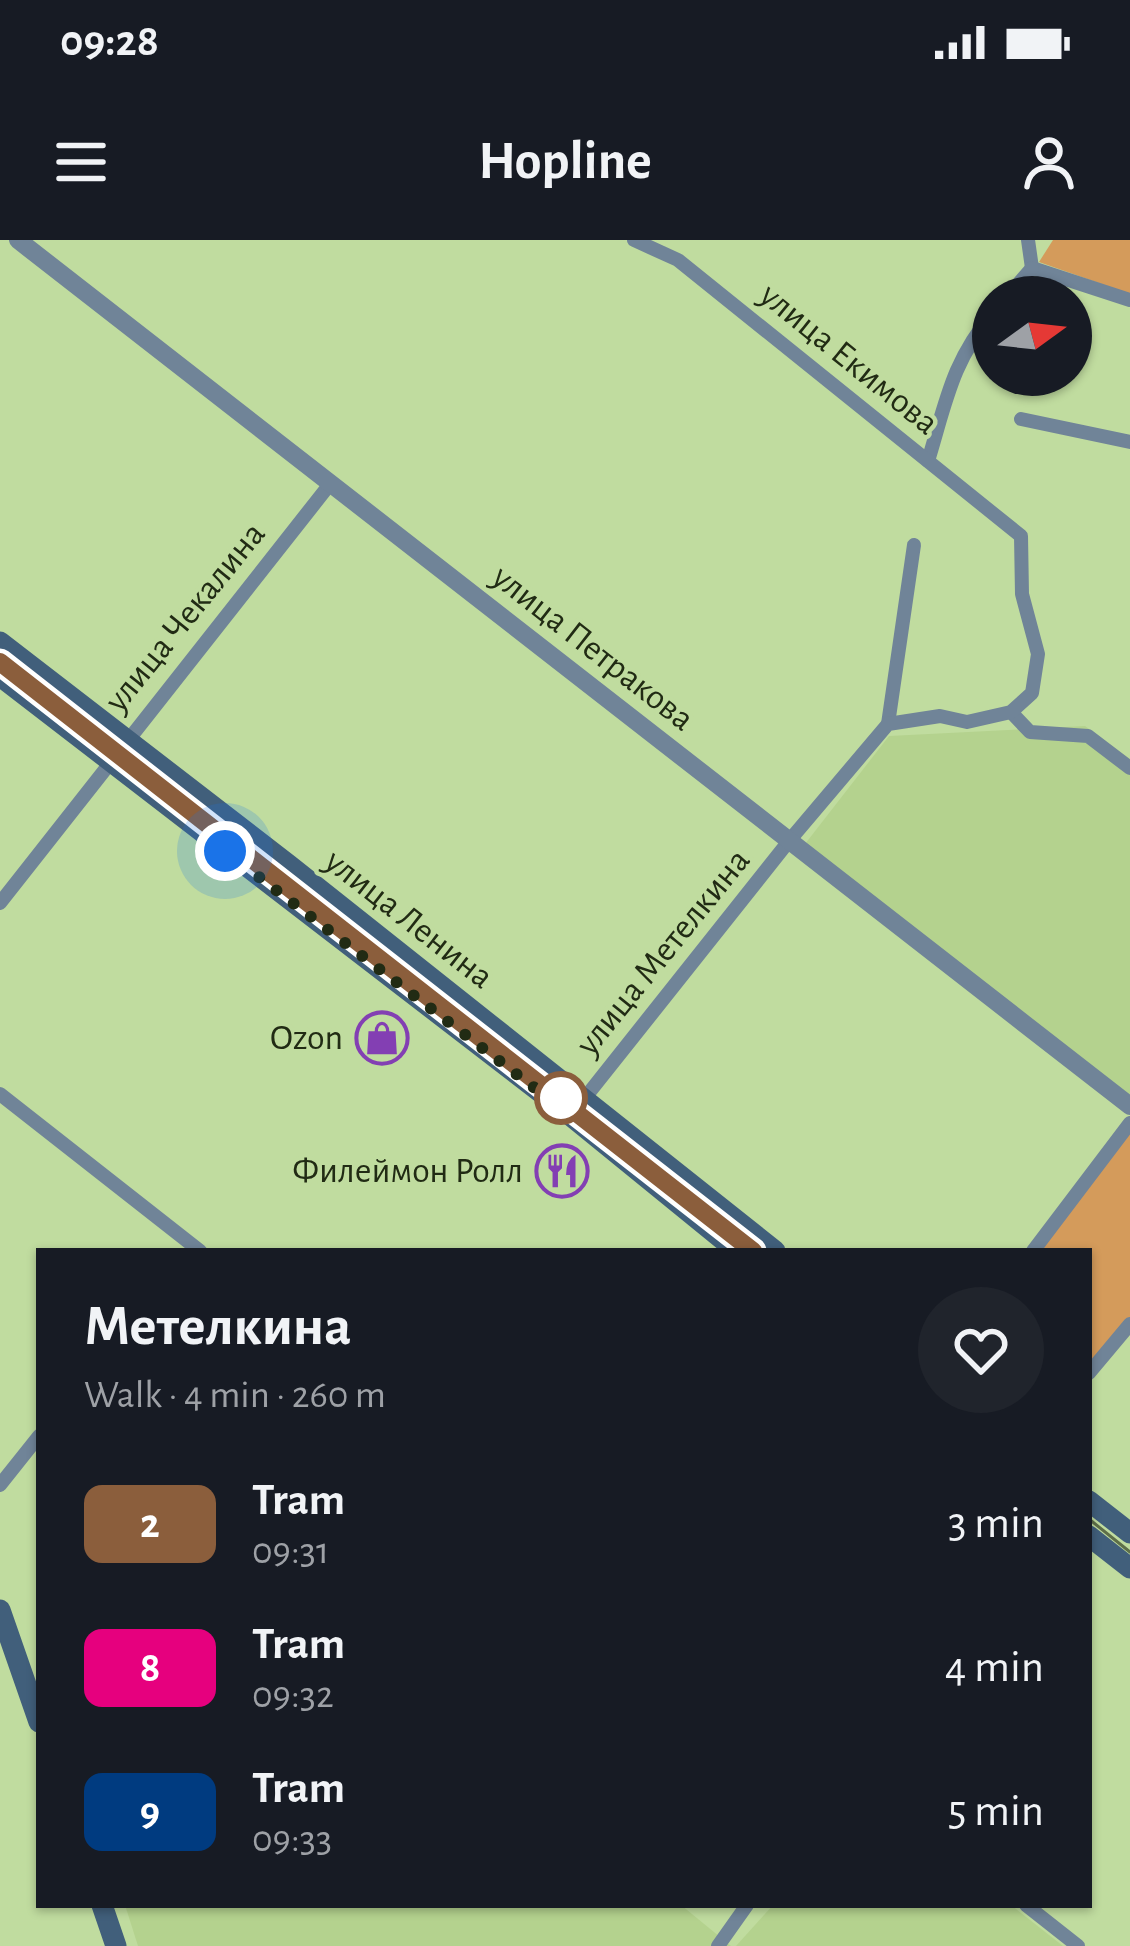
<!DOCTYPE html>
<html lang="en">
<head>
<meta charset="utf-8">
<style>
  body { margin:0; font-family:"Alegreya Sans",sans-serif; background:#20242c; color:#f1f3f6; height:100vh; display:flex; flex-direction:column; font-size:45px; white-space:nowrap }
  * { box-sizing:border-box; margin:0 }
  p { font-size:39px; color:#9ea1a6 }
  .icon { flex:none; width:66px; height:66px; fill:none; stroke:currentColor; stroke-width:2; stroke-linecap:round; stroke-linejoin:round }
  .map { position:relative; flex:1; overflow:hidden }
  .panel { position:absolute; left:36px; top:1008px; width:1056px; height:660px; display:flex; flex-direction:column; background:#171b24; border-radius:0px; box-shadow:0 3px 9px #0004 }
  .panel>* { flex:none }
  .badge { padding:0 24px; border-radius:18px; font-size:42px; line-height:78px }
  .needle { width:78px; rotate:75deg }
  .buttons { position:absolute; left:972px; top:36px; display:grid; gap:24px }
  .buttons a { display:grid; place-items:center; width:120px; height:120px; border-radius:50%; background:#171b24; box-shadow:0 3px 9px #0004; font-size:60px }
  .you { position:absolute; width:60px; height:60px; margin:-30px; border:9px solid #fff; border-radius:50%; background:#1a73e8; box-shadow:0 0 0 18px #1a73e833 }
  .map>.badge { position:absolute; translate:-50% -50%; box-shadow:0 0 0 6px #fff }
  .round { display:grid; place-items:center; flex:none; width:126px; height:126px; border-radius:63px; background:#20242c }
  .overview { display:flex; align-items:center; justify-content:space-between; height:204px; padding:0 48px }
  h1 { font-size:57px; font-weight:600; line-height:90px }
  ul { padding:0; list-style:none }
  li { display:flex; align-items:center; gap:36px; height:144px; padding:0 48px }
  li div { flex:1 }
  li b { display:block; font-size:45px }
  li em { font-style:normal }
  li .badge { min-width:132px; font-weight:700; text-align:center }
  .status { display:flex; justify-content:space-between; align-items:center; height:84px; padding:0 60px; background:#171b24; direction:ltr }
  .status svg { height:33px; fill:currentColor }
  header { display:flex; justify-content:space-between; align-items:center; height:156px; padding:0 48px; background:#171b24; font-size:54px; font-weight:600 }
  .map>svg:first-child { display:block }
  .built { fill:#b4d28e }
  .green { fill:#d49b5b }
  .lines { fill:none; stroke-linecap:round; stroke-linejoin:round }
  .minor { stroke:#708498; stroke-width:14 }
  .tertiary { stroke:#708498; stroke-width:18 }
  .secondary { stroke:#415f7b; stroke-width:21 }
  .tram { stroke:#5e6f49; stroke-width:3 }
  .line-casing { stroke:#fff; stroke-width:27 }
  .line { stroke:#8b5e3c; stroke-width:18 }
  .walk { stroke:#212b14; stroke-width:12; stroke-dasharray:0 21.6 }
  .stop-dot { fill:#fff; stroke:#8b5e3c; stroke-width:6 }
  .labels { text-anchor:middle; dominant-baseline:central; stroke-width:9; stroke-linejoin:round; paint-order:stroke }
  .street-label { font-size:36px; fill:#212b14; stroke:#c0dc9f }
  .poi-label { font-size:36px; fill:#212b14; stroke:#c0dc9f; text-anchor:end }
</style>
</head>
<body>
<div class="status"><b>09:28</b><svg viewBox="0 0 49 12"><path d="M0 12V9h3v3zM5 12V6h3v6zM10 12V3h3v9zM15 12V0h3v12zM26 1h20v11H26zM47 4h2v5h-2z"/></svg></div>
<header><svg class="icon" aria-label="menu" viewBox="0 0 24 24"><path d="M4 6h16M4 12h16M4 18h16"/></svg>Hopline<svg class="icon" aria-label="person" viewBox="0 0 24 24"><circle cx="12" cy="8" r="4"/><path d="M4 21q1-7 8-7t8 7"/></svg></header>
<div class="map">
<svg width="1130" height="1706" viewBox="0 0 1130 1706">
  <rect width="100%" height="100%" fill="#c0dc9f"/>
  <!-- built -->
  <g class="built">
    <path d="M 1085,486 L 1130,519 L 1130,855 L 805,604 L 889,496 Z"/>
    <path d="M 125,1665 L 681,1665 L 731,1706 L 138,1706 Z"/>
    <path d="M 773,1665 L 1011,1665 L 1063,1706 L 736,1706 Z"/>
  </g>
  <!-- green -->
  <g class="green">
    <path d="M 1053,0 L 1130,0 L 1130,54 L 1039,22 Z"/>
    <path d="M 1130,889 L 1130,1079 L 1089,1129 L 1089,1011 L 1035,1011 Z"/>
  </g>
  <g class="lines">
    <!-- minor -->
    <g class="minor">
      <path d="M 1028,0 L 1032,28"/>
      <path d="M 1032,28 L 1130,60"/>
      <path d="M 1007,57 L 1032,28"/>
      <path d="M 1021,179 L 1130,202"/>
      <path d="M 928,221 C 946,162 952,121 993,73"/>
      <path d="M 1011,472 L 1030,492 L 1088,496 L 1130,528"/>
      <path d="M 888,484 L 914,305"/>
      <path d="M 0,663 L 330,244"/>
      <path d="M 0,854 L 200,1011"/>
      <path d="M 584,859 L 789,601 L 888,484 L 940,476 L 967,482 L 1011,472 L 1032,453 L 1038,414 L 1022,354 L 1021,296 L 678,20 L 634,0"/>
      <path d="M 1033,1011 L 1130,883"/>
      <path d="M 1089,1133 L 1130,1084"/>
      <path d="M 0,1245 L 39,1196"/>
      <path d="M 1026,1665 L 1078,1706"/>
      <path d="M 718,1706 L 747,1665"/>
    </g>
    <!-- tertiary -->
    <path class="tertiary" d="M 18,0 L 1130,866"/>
    <!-- secondary -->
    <g class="secondary">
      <path d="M 0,402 L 289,625 L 775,1011"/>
      <path d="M 0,436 L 570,875 L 737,1011"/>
      <path d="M 1089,1261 L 1130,1293"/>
      <path d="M 1089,1296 L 1130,1328"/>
      <path d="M 0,1370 L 39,1482"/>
      <path d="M 102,1665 L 116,1706"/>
    </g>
    <!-- tram -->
    <g class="tram">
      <path d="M 0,415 L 545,837 L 762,1011"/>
      <path d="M 1089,1279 L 1130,1312"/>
    </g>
  </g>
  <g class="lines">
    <!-- line casing -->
    <g class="line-casing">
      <path id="line" d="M 0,422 L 753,1011"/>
    </g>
    <!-- line -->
    <use href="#line" class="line"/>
    <!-- walk -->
    <path class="walk" d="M 225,611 L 570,875 L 561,858"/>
  </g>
  <!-- icons -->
  <defs>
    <g id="shop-ring" transform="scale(2.7)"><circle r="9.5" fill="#c0dc9f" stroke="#833fb3" stroke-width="1.5"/><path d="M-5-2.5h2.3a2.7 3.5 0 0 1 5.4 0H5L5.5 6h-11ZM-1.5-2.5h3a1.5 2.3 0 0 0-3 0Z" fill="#833fb3"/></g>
    <g id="restaurant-ring" transform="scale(2.7)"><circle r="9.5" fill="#c0dc9f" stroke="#833fb3" stroke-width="1.5"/><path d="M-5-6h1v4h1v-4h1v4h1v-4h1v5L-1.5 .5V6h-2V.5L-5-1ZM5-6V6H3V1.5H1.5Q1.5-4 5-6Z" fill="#833fb3"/></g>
  </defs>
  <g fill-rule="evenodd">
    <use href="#shop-ring" x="382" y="798"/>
    <use href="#restaurant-ring" x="562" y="931"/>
  </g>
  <!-- markers -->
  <circle class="stop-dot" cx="561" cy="858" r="24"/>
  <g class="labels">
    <!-- street labels -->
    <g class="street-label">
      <text transform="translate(849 119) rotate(39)">улица Екимова</text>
      <text transform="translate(185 377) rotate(-51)">улица Чекалина</text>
      <text transform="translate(593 408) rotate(38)">улица Петракова</text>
      <text transform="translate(409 679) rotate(38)">улица Ленина</text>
      <text transform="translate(663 712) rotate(-51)">улица Метелкина</text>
    </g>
    <!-- poi labels -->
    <g class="poi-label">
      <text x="343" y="798">Ozon</text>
      <text x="523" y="931">Филеймон Ролл</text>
    </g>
  </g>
</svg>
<div class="buttons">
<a><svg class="needle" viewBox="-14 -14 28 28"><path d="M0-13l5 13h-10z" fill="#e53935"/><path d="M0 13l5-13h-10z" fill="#9ea1a6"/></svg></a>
</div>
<div class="you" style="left:225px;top:611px"></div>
<section class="panel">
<div class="overview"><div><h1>Метелкина</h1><p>Walk · 4 min · 260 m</p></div><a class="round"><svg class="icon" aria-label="heart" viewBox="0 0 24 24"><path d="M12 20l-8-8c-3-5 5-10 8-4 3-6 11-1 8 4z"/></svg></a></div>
<ul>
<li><span class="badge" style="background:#8b5e3c;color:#fff">2</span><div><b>Tram</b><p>09:31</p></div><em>3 min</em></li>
<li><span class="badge" style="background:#e6007e;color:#fff">8</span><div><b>Tram</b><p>09:32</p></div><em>4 min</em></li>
<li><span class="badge" style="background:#003b80;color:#fff">9</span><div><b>Tram</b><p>09:33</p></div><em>5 min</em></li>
</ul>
</section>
</div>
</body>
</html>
